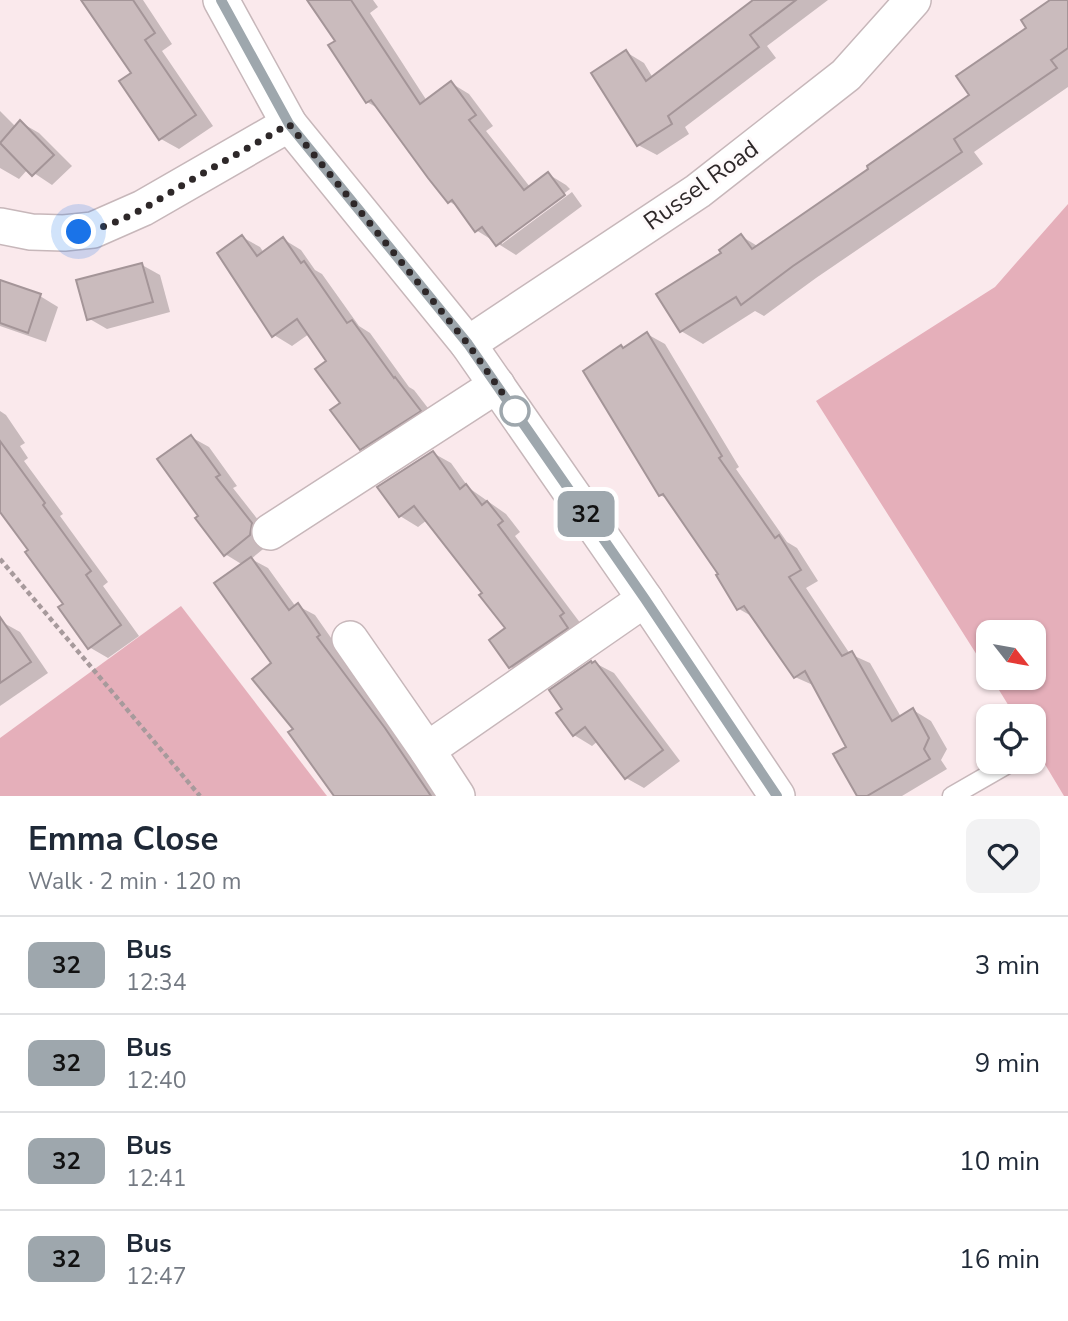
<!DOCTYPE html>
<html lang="en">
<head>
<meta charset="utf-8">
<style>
  body { margin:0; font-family:"Nunito Sans",sans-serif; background:#f2f2f3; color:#1f2937; height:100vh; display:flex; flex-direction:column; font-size:26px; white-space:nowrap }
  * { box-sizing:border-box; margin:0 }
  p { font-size:23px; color:#747a83 }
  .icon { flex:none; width:38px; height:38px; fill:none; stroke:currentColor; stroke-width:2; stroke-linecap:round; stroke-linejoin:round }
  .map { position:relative; height:796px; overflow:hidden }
  .drawer { display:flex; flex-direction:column; background:#fff; flex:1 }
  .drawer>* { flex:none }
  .badge { padding:0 14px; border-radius:10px; font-size:24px; line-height:46px }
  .needle { width:46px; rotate:121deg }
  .tools { position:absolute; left:976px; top:620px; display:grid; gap:14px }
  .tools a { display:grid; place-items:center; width:70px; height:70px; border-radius:14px; background:#fff; box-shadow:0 2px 5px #0004; font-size:35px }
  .you { position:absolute; width:35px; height:35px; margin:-18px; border:5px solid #fff; border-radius:50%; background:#1a73e8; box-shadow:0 0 0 10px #1a73e833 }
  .map>.badge { position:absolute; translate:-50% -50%; box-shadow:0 0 0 4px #fff }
  .round { display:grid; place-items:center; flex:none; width:74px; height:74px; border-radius:14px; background:#f2f2f3 }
  .overview { display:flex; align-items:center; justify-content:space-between; height:119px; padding:0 28px }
  h1 { font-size:33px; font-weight:700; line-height:52px }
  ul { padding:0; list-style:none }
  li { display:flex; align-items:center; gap:21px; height:98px; padding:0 28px; border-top:2px solid #e0e1e3 }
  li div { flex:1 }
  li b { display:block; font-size:26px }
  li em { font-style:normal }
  li .badge { min-width:77px; font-weight:700; text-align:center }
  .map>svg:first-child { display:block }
  .green { fill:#e5afba }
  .shadow { fill:#0003 }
  .building { fill:#cabbbd; stroke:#a49598; stroke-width:2 }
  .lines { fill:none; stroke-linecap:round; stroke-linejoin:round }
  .lane-casing { stroke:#c7b7ba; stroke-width:21 }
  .street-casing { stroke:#c7b7ba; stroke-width:38 }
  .path { stroke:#a79a9c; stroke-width:4.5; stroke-dasharray:5 3.5; stroke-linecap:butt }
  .lane { stroke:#fff; stroke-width:18 }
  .street { stroke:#fff; stroke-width:35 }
  .line-casing { stroke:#fff; stroke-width:16 }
  .line { stroke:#9ea7ad; stroke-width:10 }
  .walk { stroke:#2e2829; stroke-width:7; stroke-dasharray:0 12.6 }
  .stop-dot { fill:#fff; stroke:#9ea7ad; stroke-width:3.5 }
  .labels { text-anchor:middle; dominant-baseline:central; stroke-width:6; stroke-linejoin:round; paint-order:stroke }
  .street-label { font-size:24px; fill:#2e2829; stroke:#fefafb }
</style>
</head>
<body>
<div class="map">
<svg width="1068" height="796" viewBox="0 0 1068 796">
  <rect width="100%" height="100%" fill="#fae9ec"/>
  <!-- green -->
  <g class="green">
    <path d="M 1068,204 L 1068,796 L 1064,796 L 1034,746 L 1034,716 L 1015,716 L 991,677 L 1034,677 L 1034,632 L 989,632 L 989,674 L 816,401 L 995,287 Z"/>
    <path d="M 181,606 L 327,796 L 0,796 L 0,738 Z"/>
  </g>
  <!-- shadow -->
  <g class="shadow">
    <path d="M 84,0 L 143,0 L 172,44 L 162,51 L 213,126 L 179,149 L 161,139 L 133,74 Z"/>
    <path d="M 309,0 L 373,0 L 378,7 L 370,13 L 427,101 L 451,83 L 469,94 L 493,126 L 486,131 L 530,187 L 548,174 L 566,185 L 570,189 L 502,240 L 502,244 L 572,192 L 582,206 L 516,255 L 476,230 L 460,208 L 450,202 L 381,110 L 367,102 L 337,41 Z"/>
    <path d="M 756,0 L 828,0 L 767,46 L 776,58 L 685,127 L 689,134 L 657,155 L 638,145 L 626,52 L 644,63 L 653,78 Z"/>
    <path d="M 1053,0 L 1068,0 L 1068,87 L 974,152 L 983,164 L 816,278 L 764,316 L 755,311 L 703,344 L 681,331 L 658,294 L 724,253 L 741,236 L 759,247 L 971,96 Z"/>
    <path d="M 0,111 L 16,127 L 20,122 L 39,133 L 72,166 L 52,185 L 28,169 L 19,179 L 0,168 Z"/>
    <path d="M 242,237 L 260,247 L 264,253 L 283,239 L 301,250 L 315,270 L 322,274 L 359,326 L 370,333 L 409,387 L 414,390 L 438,421 L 380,459 L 361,448 L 328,362 L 309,334 L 292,346 L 274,335 Z"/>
    <path d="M 142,265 L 160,275 L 170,312 L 107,329 L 88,318 Z"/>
    <path d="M 0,282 L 40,296 L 58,307 L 46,342 L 0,326 Z"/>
    <path d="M 647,334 L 665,344 L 739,467 L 736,469 L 787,542 L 797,548 L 818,581 L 806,588 L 850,654 L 870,663 L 901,717 L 913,710 L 931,721 L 947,749 L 941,760 L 947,769 L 902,796 L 859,796 L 836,755 L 848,748 L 815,686 L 795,677 L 755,618 L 739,609 L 721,574 L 670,500 L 660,495 L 624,349 Z"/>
    <path d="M 0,411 L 6,415 L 25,443 L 20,446 L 28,458 L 24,461 L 63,514 L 60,516 L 108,582 L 103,586 L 139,636 L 108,658 L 89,647 L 65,605 L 0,509 Z"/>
    <path d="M 191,437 L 209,447 L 237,486 L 233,488 L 270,535 L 268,545 L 251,559 L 268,568 L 296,607 L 298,606 L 315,615 L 336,645 L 333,647 L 402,739 L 440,796 L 336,796 L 291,733 L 296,729 L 243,565 L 225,554 L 200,516 Z"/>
    <path d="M 433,453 L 451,463 L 469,488 L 506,514 L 520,532 L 515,536 L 581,624 L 529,677 L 511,667 L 507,628 L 485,593 L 427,520 L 418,527 L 400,516 Z"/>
    <path d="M 2,622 L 20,632 L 48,673 L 0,706 L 0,623 Z"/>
    <path d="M 595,663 L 614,673 L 680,761 L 644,788 L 626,778 L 598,741 L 592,746 L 574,735 L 565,709 Z"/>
  </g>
  <!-- building -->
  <g class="building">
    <path d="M 81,0 L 133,0 L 155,33 L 145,40 L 196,115 L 159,140 L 119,81 L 131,73 Z"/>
    <path d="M 307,0 L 351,0 L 420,104 L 451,81 L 476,115 L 469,120 L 524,190 L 548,172 L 565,195 L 496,246 L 482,227 L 475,232 L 452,200 L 448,203 L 428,178 L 371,100 L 366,103 L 328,45 L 335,41 Z"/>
    <path d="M 753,0 L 796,0 L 750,35 L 759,47 L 668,116 L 672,124 L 637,146 L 591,73 L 626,50 L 646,81 Z"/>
    <path d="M 1050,0 L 1068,0 L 1068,48 L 1051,60 L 1057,68 L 954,139 L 962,152 L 793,266 L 741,305 L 736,297 L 680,332 L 656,294 L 721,253 L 719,250 L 741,234 L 752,249 L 868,169 L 867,166 L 969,95 L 956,76 L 1026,28 L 1021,20 Z"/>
    <path d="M 20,120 L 54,155 L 32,176 L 0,143 Z"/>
    <path d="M 242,235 L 257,256 L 283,237 L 301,263 L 304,261 L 347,323 L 352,320 L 394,378 L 395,377 L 421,411 L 360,450 L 330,410 L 340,403 L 315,369 L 326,361 L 297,319 L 272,337 L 217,253 Z"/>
    <path d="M 142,263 L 153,302 L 87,320 L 76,280 Z"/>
    <path d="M 0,280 L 41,294 L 28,333 L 0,323 Z"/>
    <path d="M 647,332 L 722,456 L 719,458 L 775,538 L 779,535 L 801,570 L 789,577 L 842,656 L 852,651 L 892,721 L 913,708 L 929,738 L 924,749 L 930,759 L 867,796 L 857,796 L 833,754 L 846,747 L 805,671 L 794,678 L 744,606 L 737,610 L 716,575 L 718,574 L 663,494 L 659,496 L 583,371 L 621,345 L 623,348 Z"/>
    <path d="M 191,435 L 220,475 L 216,477 L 252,523 L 250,535 L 224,556 L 195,518 L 198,516 L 157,459 Z"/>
    <path d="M 0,441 L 45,503 L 43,505 L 91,571 L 86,575 L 121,625 L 88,649 L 58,607 L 63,604 L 25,552 L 28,550 L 0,512 Z"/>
    <path d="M 433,451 L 460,489 L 466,484 L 482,505 L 487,501 L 503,521 L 498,525 L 564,613 L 560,616 L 568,628 L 509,668 L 489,640 L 505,628 L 479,595 L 482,593 L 414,506 L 399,517 L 377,487 Z"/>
    <path d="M 251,557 L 289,610 L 298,603 L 320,635 L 317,637 L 385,728 L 431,796 L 334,796 L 288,732 L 293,729 L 252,679 L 271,663 L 214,583 Z"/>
    <path d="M 0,617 L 31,662 L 0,683 Z"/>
    <path d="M 591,661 L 592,663 L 595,661 L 663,750 L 625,779 L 585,727 L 573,736 L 556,713 L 562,709 L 549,690 Z"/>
  </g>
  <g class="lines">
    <!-- lane casing -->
    <g class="lane-casing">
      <g id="lane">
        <path d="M 1034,749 L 1036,748"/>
        <path d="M 952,796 L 1013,761"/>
      </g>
    </g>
    <!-- street casing -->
    <g class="street-casing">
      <g id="street">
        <path d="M 221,0 L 289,124 L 468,344 L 645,599 L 777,796"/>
        <path d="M 0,226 L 31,232 L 64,233 L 93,230 L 143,208 L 289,124"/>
        <path d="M 468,344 L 698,191 L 846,75 L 913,0"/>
        <path d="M 270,532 L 497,385"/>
        <path d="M 350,639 L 427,750"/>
        <path d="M 457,796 L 427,750 L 645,599"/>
      </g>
    </g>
    <!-- path -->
    <path class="path" d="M 0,559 L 200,796"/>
    <!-- lane -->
    <use href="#lane" class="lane"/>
    <!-- street -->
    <use href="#street" class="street"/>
  </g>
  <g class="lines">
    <!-- line casing -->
    <g class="line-casing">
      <path id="line" d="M 221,0 L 289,124 L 468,344 L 645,599 L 777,796"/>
    </g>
    <!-- line -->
    <use href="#line" class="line"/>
    <!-- walk -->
    <path class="walk" d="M 79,232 C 118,227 153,203 186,183 C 221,163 255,144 289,124 L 468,344 L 515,411"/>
  </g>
  <!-- markers -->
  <circle class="stop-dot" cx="515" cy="411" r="14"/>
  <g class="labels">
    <!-- street labels -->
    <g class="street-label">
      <text transform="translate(701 185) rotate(-36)">Russel Road</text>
    </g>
  </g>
</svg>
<div class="tools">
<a><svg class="needle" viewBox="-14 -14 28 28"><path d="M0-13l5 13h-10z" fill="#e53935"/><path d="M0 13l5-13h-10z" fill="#747a83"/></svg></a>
<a><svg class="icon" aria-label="locate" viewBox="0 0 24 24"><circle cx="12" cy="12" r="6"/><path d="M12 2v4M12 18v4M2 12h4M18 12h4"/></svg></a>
</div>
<div class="you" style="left:79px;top:232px"></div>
<b class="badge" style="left:586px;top:514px;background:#9ea7ad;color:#111">32</b>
</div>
<section class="drawer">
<div class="overview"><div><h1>Emma Close</h1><p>Walk · 2 min · 120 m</p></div><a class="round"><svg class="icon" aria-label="heart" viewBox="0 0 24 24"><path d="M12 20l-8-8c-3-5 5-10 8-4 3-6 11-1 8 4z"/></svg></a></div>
<ul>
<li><span class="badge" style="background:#9ea7ad;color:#111">32</span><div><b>Bus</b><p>12:34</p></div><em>3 min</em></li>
<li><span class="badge" style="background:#9ea7ad;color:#111">32</span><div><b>Bus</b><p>12:40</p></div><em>9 min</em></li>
<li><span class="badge" style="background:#9ea7ad;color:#111">32</span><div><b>Bus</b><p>12:41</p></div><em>10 min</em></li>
<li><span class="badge" style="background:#9ea7ad;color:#111">32</span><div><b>Bus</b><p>12:47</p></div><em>16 min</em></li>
</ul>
</section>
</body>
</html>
